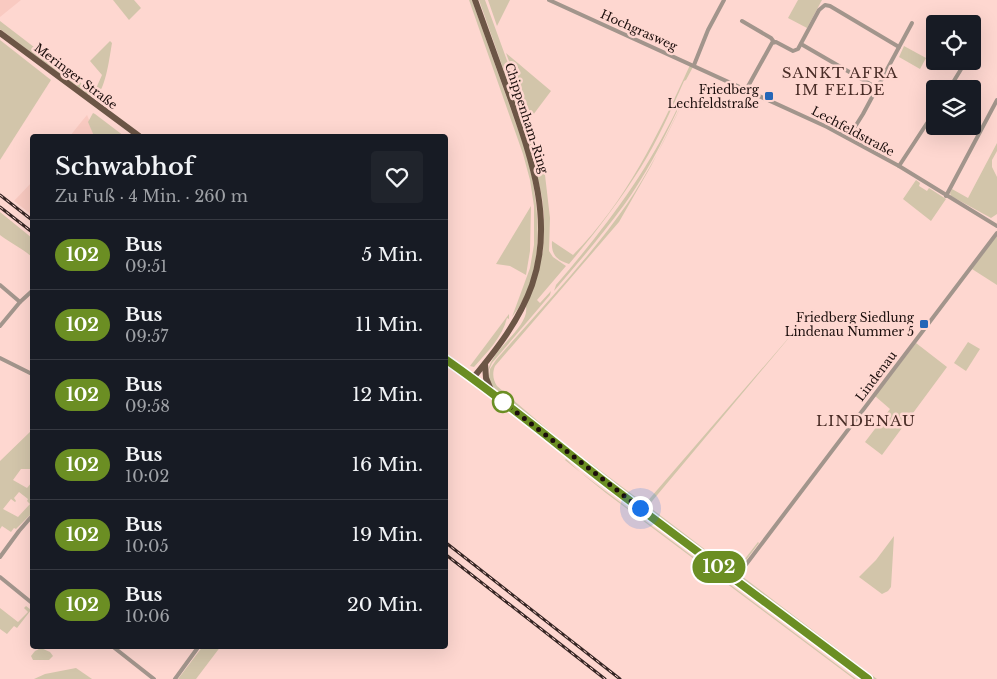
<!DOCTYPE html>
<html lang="de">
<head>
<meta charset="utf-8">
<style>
  body { margin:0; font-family:"Libre Baskerville",serif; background:#20242c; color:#f1f3f6; height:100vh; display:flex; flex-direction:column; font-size:19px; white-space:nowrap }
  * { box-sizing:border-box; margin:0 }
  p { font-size:16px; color:#9ea1a6 }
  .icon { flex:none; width:28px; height:28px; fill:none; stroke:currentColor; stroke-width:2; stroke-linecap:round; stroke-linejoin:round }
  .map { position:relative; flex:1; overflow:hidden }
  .sheet { position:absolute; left:30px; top:134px; width:418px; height:515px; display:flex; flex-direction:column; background:#171b24; border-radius:5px; box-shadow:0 5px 20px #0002 }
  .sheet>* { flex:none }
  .badge { padding:0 10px; border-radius:16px; font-size:18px; line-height:32px }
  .buttons { position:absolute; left:926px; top:15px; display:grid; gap:10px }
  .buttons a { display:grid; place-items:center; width:55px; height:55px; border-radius:5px; background:#171b24; box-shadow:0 5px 20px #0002; font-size:25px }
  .you { position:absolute; width:25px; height:25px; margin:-12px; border:4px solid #fff; border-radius:50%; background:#1a73e8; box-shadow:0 0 0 8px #1a73e833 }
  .map>.badge { position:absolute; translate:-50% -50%; box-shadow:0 0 0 2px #fff }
  .round { display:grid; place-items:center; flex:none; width:52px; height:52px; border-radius:5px; background:#20242c }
  .summary { display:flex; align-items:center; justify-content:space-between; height:85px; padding:0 25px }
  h1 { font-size:24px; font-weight:600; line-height:38px }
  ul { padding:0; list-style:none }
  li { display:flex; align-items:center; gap:15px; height:70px; padding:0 25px; border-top:1px solid #363941 }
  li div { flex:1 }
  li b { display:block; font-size:19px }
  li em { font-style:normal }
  li .badge { min-width:55px; font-weight:700; text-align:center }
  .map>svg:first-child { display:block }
  .built { fill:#f9cac1 }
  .green { fill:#d2c5aa; fill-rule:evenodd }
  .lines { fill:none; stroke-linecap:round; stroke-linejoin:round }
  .minor { stroke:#a2958c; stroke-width:4 }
  .primary { stroke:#6c5646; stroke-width:6 }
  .rail-casing { stroke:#362624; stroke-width:3 }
  .rail { stroke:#fed7d0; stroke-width:1; stroke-dasharray:4; stroke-linecap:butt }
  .line-casing { stroke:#fff; stroke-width:11 }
  .line { stroke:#6b8e23; stroke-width:8 }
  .walk { stroke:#1b0e0c; stroke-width:5; stroke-dasharray:0 9 }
  .poi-dot { fill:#2566b7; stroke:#fed7d0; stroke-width:2 }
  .stop-dot { fill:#fff; stroke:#6b8e23; stroke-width:2.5 }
  .labels { text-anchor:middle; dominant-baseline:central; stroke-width:5; stroke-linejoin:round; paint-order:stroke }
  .street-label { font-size:12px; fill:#1b0e0c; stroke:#fed7d0 }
  .poi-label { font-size:12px; fill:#1b0e0c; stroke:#fed7d0; text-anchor:end }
  .quarter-label { font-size:15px; letter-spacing:1px; fill:#4b2e28; stroke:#fed7d0 }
</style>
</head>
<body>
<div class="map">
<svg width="997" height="679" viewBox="0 0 997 679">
  <rect width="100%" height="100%" fill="#fed7d0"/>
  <!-- built -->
  <g class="built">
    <path d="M 0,0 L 21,0 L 0,17 Z"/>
    <path d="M 87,115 L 96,136 L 70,136 L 82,121 Z"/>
    <path d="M 32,182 L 32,215 L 14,201 Z"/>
  </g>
  <!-- green -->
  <g class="green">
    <path d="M 113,0 L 134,0 L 141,8 L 129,20 Z"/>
    <path d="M 469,0 L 472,0 L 525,149 C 540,201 548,272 512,317 L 530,268 L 534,245 L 534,206 L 530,180 L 523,154 Z"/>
    <path d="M 479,0 L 485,0 L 529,121 L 545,175 L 550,218 L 549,251 L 553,257 L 566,266 L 537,300 L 540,303 L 551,291 L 550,295 L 492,363 L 488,372 C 490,349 530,328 526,306 L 543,251 L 544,217 L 542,197 L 530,145 Z"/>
    <path d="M 488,0 L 510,0 L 497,26 Z"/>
    <path d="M 798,0 L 822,0 L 807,28 L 788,18 Z"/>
    <path d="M 0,21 L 94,93 L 102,75 L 90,61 L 110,41 L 112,43 C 110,54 106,88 97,95 C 94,97 92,96 89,96 L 0,29 Z"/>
    <path d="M 0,40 L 51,80 L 0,160 Z"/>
    <path d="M 904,46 L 926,58 L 920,69 L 899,57 Z"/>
    <path d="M 506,53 L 551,91 L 530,119 Z"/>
    <path d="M 690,65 L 693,67 L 686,80 L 684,81 C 671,110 658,140 641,167 C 619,202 595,233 569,264 C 556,260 551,254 552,241 L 573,255 C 626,202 659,133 690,65 Z"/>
    <path d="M 682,104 L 651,166 L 619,222 L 495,366 C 492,373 493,380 497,386 L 561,441 L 645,504 L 798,327 L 648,506 L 732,570 L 737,569 L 758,542 L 759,543 L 737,572 L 734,573 L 553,438 L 540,425 L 492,386 L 488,378 L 489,377 L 490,369 L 496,360 C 540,309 588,260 627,204 C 648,173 666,138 682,104 Z"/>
    <path d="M 677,109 L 677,111 C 662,143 645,176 624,205 C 602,235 578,263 554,291 L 556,285 C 604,229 644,177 677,109 Z"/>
    <path d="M 93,113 L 95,114 L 124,136 L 94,136 L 88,122 Z"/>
    <path d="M 997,143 L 997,151 L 992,160 L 992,167 L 997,177 L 997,214 L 991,218 L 951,196 L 950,193 L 952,189 L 968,198 Z"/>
    <path d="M 916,180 L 920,183 L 919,186 L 927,191 L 929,188 L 946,199 L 931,221 L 903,199 Z"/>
    <path d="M 531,206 L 530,251 L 526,275 L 510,266 L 496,264 Z"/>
    <path d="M 0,212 L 32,238 L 32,257 C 22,248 10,243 0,235 Z"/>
    <path d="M 997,235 L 997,285 L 972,269 Z"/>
    <path d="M 509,314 L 509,319 L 507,318 C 502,338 487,352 474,367 L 470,366 Z"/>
    <path d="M 968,342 L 980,349 L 966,371 L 954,363 Z"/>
    <path d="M 916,343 L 947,367 L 882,455 L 865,442 L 890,409 L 875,396 Z"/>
    <path d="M 31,431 L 32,431 L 32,457 L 30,460 L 32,462 L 32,473 L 30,471 L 31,469 L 21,469 L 13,480 L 27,488 L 32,482 L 32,513 L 16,529 L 14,528 L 11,532 L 2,526 L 0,529 L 0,461 ZM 19,492 L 28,499 L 27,501 L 30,504 L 18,517 L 3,509 L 11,499 L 15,502 L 16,501 L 14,498 Z"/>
    <path d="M 568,458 L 570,458 L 863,679 L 860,679 L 627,505 Z"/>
    <path d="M 566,459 L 580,472 L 856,679 L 854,679 L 606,493 L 565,460 Z"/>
    <path d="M 781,520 L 743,571 L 743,577 L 877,679 L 873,679 L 741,579 L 741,574 Z"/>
    <path d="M 894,536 L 891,587 L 888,591 L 882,594 L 859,577 L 876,560 Z"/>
    <path d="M 26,606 L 31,610 L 17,628 L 14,626 L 7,634 L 0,629 L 0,608 L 18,622 L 28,612 L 24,608 Z"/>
    <path d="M 203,646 L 221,646 L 196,679 L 178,679 Z"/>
    <path d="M 41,648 L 50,652 L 53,656 L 49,660 L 33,660 L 31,656 L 35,651 Z"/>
    <path d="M 76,668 L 92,679 L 34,679 L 45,674 Z"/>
  </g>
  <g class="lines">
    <!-- minor -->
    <g class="minor">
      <path d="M 549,0 L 827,127 L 899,166 L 997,226"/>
      <path d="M 742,21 L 771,38 L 774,42"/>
      <path d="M 801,44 L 877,88"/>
      <path d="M 972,54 L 973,54"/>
      <path d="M 694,65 L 708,30 L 724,0"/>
      <path d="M 949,89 L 966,61"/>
      <path d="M 746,90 L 772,43 L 776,42 L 793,51 L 798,49 L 819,10 L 825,5 L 830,6 L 899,47"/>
      <path d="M 848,138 L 863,114 L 912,23"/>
      <path d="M 899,166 L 935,111"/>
      <path d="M 946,196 L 997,100"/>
      <path d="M 0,285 L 20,302"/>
      <path d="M 0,326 L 20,302 L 32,291"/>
      <path d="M 0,358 L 32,374"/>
      <path d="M 0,557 L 19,531 L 32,516"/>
      <path d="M 0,577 L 32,603"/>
      <path d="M 735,579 L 997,233"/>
      <path d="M 112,646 L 154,679"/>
      <path d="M 175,679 L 199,646"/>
    </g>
    <!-- primary -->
    <g class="primary">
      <path d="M 0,33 L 139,136"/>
      <path d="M 445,359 C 500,397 551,440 604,481 C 691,548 780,613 868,679"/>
      <path d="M 485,364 L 486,378 L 491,390"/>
      <path d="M 473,378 C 497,349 519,321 532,285 C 554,222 532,160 511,100 C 499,67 487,33 475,0"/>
    </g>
    <!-- rail casing -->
    <g class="rail-casing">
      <g id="rail">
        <path d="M 0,195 L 32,220"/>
        <path d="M 0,207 L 32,232"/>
        <path d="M 445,542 L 620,679"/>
        <path d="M 445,554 L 605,679"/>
      </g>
    </g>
    <!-- rail -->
    <use href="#rail" class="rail"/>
  </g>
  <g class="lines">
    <!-- line casing -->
    <g class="line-casing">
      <path id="line" d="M 445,359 C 503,399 557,445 613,488 C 697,552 783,615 868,679"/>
    </g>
    <!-- line -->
    <use href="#line" class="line"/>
    <!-- walk -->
    <path class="walk" d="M 503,402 L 640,508"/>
  </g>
  <!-- markers -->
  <g class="poi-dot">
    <rect x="764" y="91" width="10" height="10" rx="2.5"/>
    <rect x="919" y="319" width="10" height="10" rx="2.5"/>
  </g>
  <circle class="stop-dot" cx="503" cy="402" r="10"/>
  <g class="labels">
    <!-- street labels -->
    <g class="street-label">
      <text transform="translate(639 30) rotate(24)">Hochgrasweg</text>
      <text transform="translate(76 76) rotate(37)">Meringer Straße</text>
      <text transform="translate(527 118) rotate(72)">Chippenham-Ring</text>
      <text transform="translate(853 131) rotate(28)">Lechfeldstraße</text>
      <text transform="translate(876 376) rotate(-53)">Lindenau</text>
    </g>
    <!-- poi labels -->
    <g class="poi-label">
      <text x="759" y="89">Friedberg<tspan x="759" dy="14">Lechfeldstraße</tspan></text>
      <text x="914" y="317">Friedberg Siedlung<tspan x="914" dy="14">Lindenau Nummer 5</tspan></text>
    </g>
    <!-- quarter labels -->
    <g class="quarter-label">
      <text x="840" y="72">SANKT AFRA<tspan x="840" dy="17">IM FELDE</tspan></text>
      <text x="866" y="420">LINDENAU</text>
    </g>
  </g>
</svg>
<div class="buttons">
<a><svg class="icon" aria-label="locate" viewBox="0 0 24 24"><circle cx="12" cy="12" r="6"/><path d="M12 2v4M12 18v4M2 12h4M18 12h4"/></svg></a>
<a><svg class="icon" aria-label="layers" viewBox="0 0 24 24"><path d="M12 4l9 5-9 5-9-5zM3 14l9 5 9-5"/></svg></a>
</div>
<div class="you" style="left:640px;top:508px"></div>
<b class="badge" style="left:719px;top:567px;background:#6b8e23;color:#fff">102</b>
<section class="sheet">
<div class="summary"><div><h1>Schwabhof</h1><p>Zu Fuß · 4 Min. · 260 m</p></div><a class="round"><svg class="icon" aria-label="heart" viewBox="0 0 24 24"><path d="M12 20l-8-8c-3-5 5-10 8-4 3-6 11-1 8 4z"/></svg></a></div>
<ul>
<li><span class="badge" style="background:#6b8e23;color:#fff">102</span><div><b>Bus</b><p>09:51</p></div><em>5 Min.</em></li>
<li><span class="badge" style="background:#6b8e23;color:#fff">102</span><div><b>Bus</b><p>09:57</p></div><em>11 Min.</em></li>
<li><span class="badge" style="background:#6b8e23;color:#fff">102</span><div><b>Bus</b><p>09:58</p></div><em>12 Min.</em></li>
<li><span class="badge" style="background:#6b8e23;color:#fff">102</span><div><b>Bus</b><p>10:02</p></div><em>16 Min.</em></li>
<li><span class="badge" style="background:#6b8e23;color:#fff">102</span><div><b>Bus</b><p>10:05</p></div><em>19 Min.</em></li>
<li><span class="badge" style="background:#6b8e23;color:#fff">102</span><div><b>Bus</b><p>10:06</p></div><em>20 Min.</em></li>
</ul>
</section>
</div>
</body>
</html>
